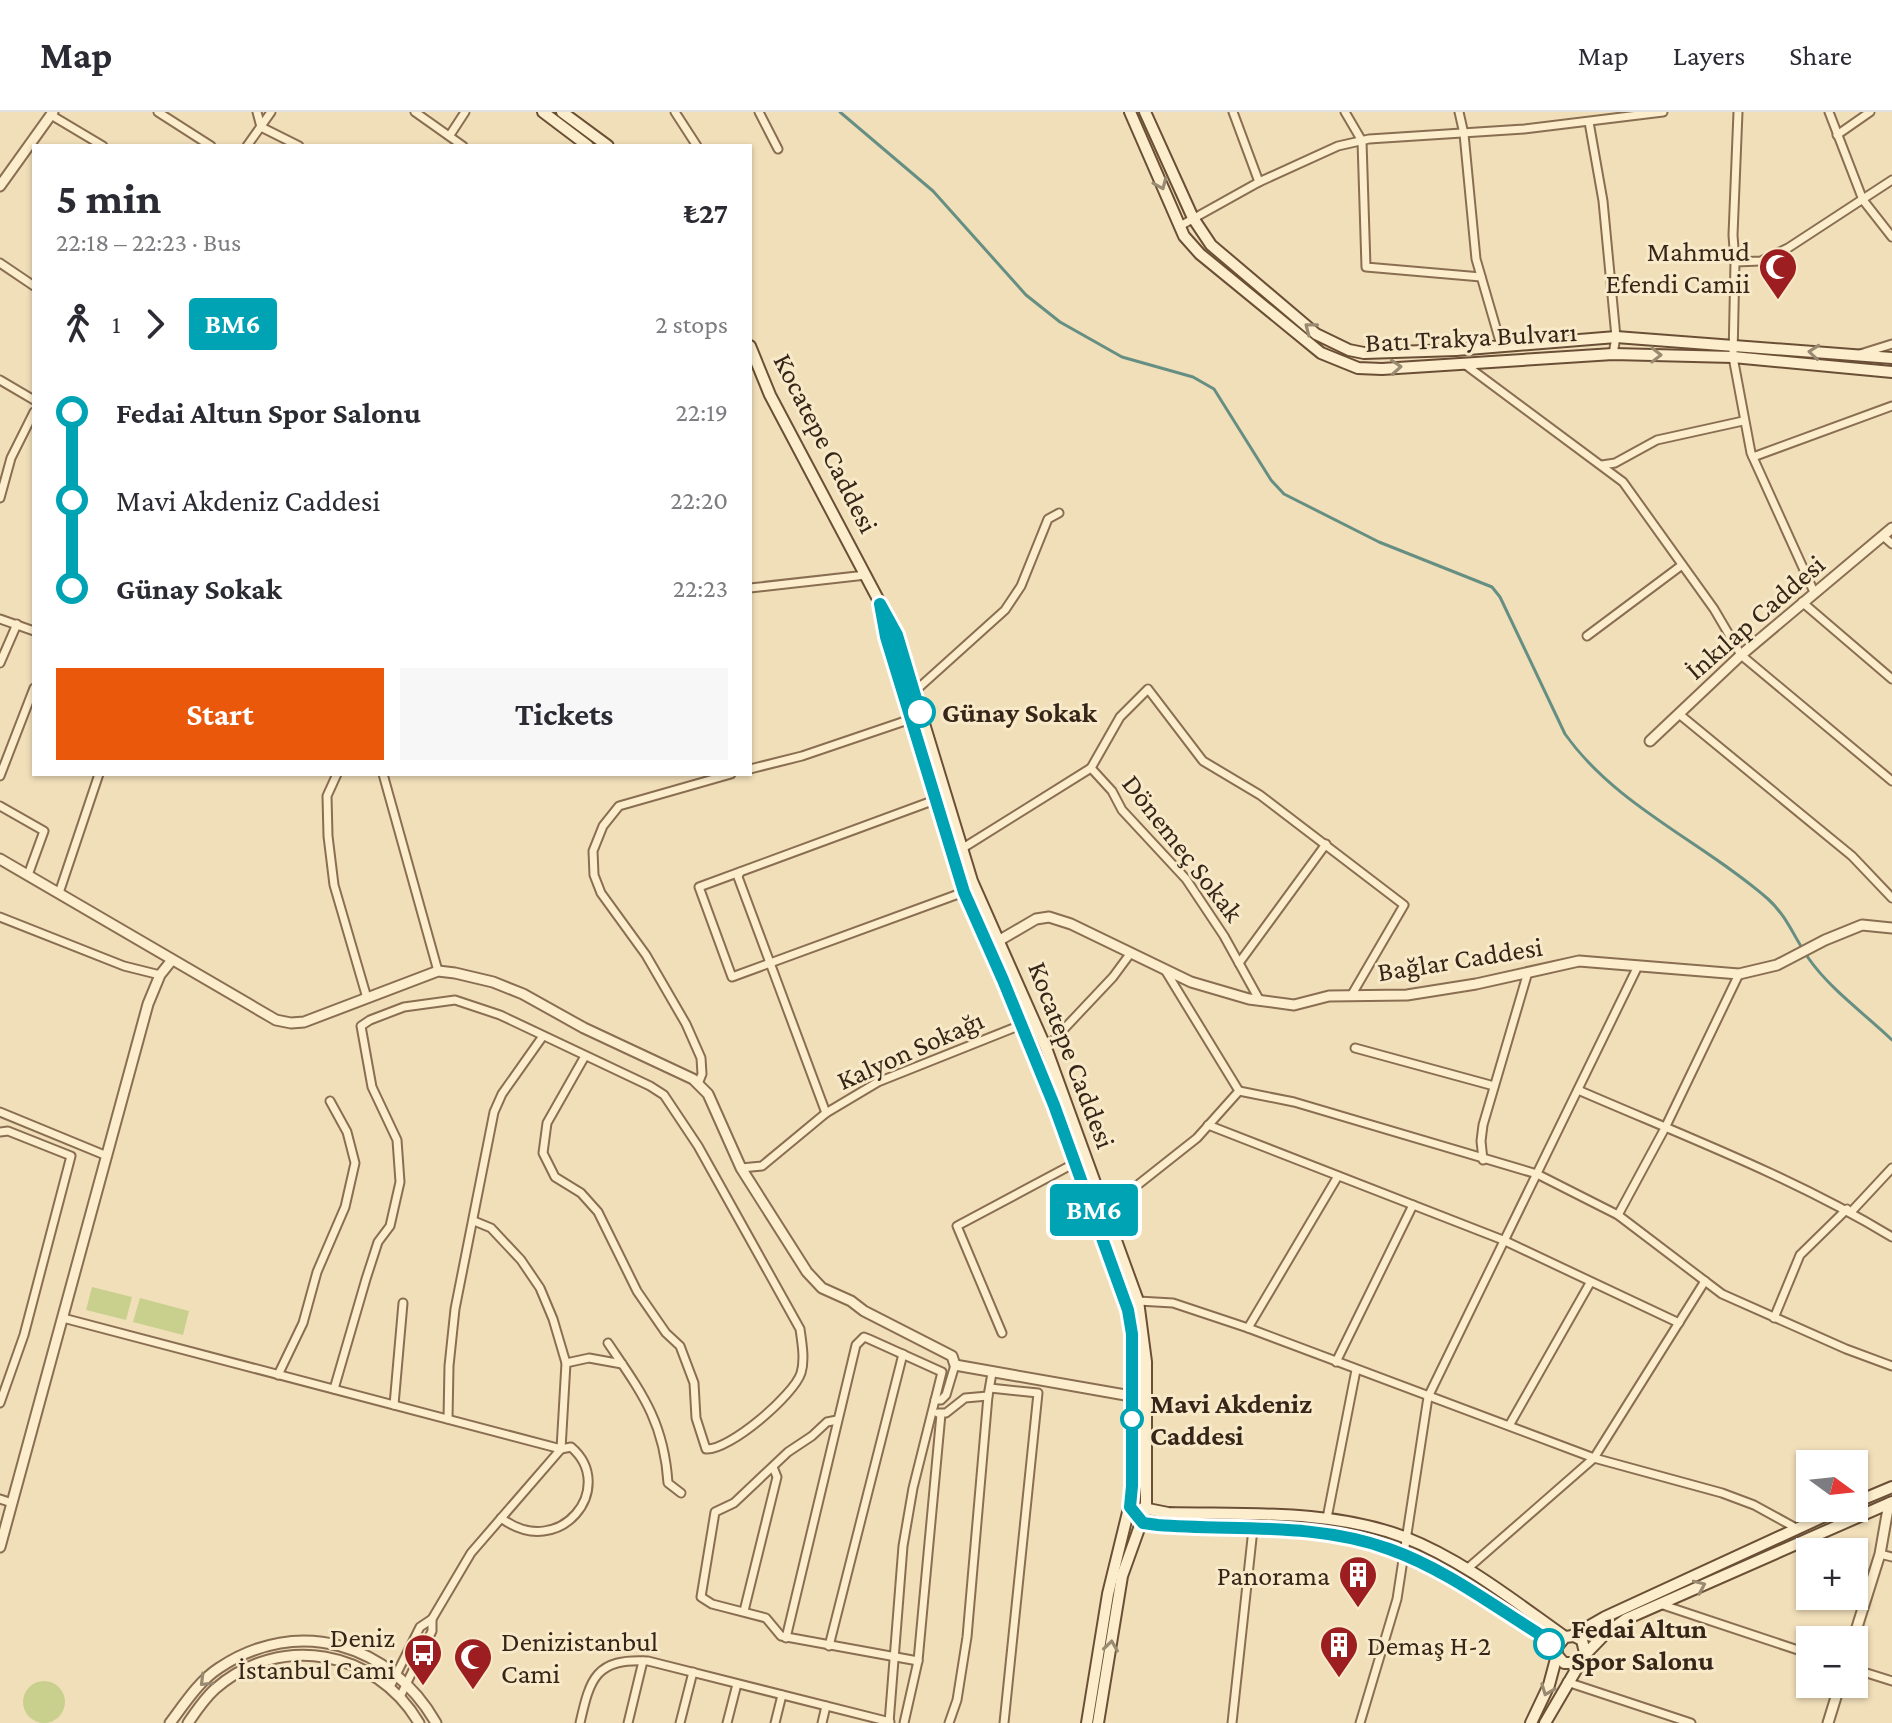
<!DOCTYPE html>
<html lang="en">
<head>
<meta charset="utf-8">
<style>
  body { margin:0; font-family:"Crimson Pro",serif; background:#f7f7f7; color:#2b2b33; height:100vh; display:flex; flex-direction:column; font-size:30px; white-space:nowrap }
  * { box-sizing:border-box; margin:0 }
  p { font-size:26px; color:#7c7c81 }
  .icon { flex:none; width:44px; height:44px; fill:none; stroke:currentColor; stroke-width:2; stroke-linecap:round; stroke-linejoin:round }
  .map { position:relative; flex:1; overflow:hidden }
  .details { position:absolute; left:32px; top:32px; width:720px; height:632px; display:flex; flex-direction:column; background:#fff; border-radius:0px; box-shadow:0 2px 6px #0004 }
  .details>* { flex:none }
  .badge { padding:0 16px; border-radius:6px; font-size:28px; line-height:52px }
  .needle { width:52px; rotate:105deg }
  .tools { position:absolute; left:1796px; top:1338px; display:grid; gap:16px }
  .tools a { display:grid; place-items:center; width:72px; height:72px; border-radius:0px; background:#fff; box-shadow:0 2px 6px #0004; font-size:40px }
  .map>.badge { position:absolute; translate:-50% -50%; box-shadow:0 0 0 4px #fff }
  .legs { display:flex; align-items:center; gap:12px; height:88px; padding:0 24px; font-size:26px }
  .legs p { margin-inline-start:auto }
  .overview { display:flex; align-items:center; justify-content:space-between; height:136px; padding:0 24px }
  h1 { font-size:44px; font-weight:700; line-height:60px }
  .button { display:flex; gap:16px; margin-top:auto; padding:16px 24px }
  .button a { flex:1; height:92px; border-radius:0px; background:#ea580c; color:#fff; font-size:32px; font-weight:700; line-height:92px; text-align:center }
  .button a+a { background:#f7f7f7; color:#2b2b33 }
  ul { padding:0 24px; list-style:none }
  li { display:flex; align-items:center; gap:28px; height:88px; font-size:30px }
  li i { display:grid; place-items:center; width:12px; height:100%; margin:0 10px; background:currentColor }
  li i::after { content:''; width:20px; height:20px; margin:-10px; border:6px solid; border-radius:50%; background:#fff }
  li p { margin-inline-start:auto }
  li:first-child i { background:linear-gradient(#0000 50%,currentColor 0) }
  li:last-child i { background:linear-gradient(currentColor 50%,#0000 0) }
  header { display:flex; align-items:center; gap:48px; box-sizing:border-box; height:112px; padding:0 40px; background:#fff; border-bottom:2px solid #e1e1e2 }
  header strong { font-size:38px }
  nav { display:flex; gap:44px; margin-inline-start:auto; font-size:28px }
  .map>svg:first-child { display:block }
  .green { fill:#c9d08d }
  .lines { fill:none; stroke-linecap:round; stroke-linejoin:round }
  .stream { stroke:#668f84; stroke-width:3 }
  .minor-casing { stroke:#896e52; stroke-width:11 }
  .tertiary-casing { stroke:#896e52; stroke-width:13 }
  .secondary-casing { stroke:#6a4f36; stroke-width:14 }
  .minor { stroke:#fcedcc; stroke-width:7 }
  .tertiary { stroke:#fcedcc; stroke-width:9 }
  .secondary { stroke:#fcedcc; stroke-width:10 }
  .oneway { stroke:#998a72 }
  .line-1-casing { stroke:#fff; stroke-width:18 }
  .line-1 { stroke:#00a3b4; stroke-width:12 }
  .stop-1-dot { fill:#fff; stroke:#00a3b4; stroke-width:4 }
  .labels { text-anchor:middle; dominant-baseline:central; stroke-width:6; stroke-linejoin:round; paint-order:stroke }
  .poi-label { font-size:28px; fill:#362619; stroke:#f8eac9; text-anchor:end }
  .street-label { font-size:28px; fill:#362619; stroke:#f8eac9 }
  .stop-label { font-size:28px; font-weight:bold; fill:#362619; stroke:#f8eac9; text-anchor:start }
</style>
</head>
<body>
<header>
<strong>Map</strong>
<nav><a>Map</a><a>Layers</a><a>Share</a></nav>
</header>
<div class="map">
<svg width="1892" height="1611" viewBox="0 0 1892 1611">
  <rect width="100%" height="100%" fill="#f1dfb9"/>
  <!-- green -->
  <g class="green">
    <path d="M 92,1175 L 132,1185 L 126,1208 L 86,1198 Z"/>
    <path d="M 140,1186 L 189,1199 L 183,1223 L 133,1210 Z"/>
    <circle cx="44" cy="1590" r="21"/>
  </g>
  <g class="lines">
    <!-- stream -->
    <path class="stream" d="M 840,0 L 933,79 L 1026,183 L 1060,210 L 1122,245 L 1193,265 L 1214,277 L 1271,368 L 1284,382 L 1379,430 L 1492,475 L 1500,485 L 1565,622 C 1616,694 1703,730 1768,787 C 1787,804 1795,827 1809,847 C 1831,878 1865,902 1892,928"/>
    <!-- minor casing -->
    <g class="minor-casing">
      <g id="minor">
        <path d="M 158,0 L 211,34"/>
        <path d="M 257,0 L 261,15 L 299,34"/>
        <path d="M 415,0 L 463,34"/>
        <path d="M 675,0 L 697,34"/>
        <path d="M 759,0 L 778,37"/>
        <path d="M 1233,0 L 1259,70"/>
        <path d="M 1345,0 L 1362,29 L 1366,155 L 1481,165"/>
        <path d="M 1459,0 L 1464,22 L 1476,147 L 1501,233"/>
        <path d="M 1738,0 L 1733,123 L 1735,150 L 1733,245 L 1751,341 L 1814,480"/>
        <path d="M 1829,0 L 1863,88 L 1892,125"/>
        <path d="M 51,3 L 103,34"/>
        <path d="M 1589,10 L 1603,89 L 1616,225 L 1613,242"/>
        <path d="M 450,23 L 465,0"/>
        <path d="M 1837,23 L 1870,0"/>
        <path d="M 247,34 L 271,0"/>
        <path d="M 1180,114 L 1259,70 L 1338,34 L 1369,27 L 1524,17 L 1663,0"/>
        <path d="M 1735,150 L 1761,149 L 1788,136 L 1892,68"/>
        <path d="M 0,151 L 34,174"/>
        <path d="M 1860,242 L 1892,232"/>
        <path d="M 1463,251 L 1623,370 L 1714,497 L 1741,543 L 1892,669"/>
        <path d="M 0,268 L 34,288"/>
        <path d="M 1753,345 L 1892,294"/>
        <path d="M 1602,353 L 1615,351 L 1657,328 L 1743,309"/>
        <path d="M 0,386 L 11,346 L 34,300"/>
        <path d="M 1883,424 L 1892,432"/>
        <path d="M 750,476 L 866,463"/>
        <path d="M 1802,490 L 1892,567"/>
        <path d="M 0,507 L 34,519"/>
        <path d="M 1587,524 L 1682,453"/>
        <path d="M 0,551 L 17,512"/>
        <path d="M 914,580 L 1005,498 L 1021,474 L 1048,407 L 1059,401"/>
        <path d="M 1679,602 L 1852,744 L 1892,786"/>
        <path d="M 1091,656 L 1112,679 L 1122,698 L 1186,767 L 1224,824 L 1260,889"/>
        <path d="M 750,657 L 802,644 L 911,607"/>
        <path d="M 337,662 L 327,684 L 328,724 L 334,773 L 367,886"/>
        <path d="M 383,662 L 438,859"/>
        <path d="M 0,664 L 34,576"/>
        <path d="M 935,688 L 699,775 L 732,865 L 964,780"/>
        <path d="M 0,694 L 44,719 L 28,763"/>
        <path d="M 963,736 L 1091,656 L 1120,605 L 1148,577 L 1203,649 L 1260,683 L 1404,793 L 1351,884"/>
        <path d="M 740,760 L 738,765 L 826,1001"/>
        <path d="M 59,781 L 99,662"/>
        <path d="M 0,805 L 124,854 L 160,863"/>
        <path d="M 1239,851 L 1326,732"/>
        <path d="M 1046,936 L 1113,865 L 1130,842"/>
        <path d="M 1355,936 L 1494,974"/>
        <path d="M 698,972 L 702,962 L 701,946 L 686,912 L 646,843 L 601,781 L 594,763 L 593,739 L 603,714 L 619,694 L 731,662"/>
        <path d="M 1578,978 C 1684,1024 1793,1065 1892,1125"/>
        <path d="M 1239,979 L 1294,990 L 1537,1062 L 1618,1103 L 1722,1182 L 1846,1237 L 1892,1254"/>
        <path d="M 0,1000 L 107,1044"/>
        <path d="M 1208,1013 L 1503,1128 L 1679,1211"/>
        <path d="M 0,1020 L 8,1019 L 71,1044 L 24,1223 L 0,1291"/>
        <path d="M 1483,1048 L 1481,1029 L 1483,1013 L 1528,860"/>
        <path d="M 741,1056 L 762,1054 L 826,1001 L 878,970 L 1021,913"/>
        <path d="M 1106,1098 L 1197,1026 L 1239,979 L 1165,858"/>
        <path d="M 1851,1100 L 1892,1056"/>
        <path d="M 1618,1103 L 1665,1016 L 1739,862"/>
        <path d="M 1138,1189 L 1173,1191 L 1248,1216 L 1594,1346 L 1722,1381 L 1754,1393 L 1796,1416"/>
        <path d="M 63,1206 L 561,1337 L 571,1335 C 618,1375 560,1450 501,1406"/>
        <path d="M 1774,1206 L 1800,1143 L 1847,1097"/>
        <path d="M 1248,1216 L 1338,1064"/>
        <path d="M 1002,1221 L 957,1114 L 1075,1051"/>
        <path d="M 608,1231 C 641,1280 664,1309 668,1371 L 681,1381"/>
        <path d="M 1336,1250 L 1413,1093"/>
        <path d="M 566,1251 L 589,1246 L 622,1252"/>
        <path d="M 278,1263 L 303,1211 L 317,1160 L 345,1095 L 355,1051 L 347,1020 L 330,989"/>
        <path d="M 990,1276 L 1038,1281 L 1004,1611"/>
        <path d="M 334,1277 L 366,1167 L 378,1130 L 390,1114 L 400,1070 L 397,1028 L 372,975 L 361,914 L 370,908 L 404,895 L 455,888 L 500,903 L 650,974 L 664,983 L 698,1034 L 800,1217 C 802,1231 805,1248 801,1261 C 794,1283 729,1339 706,1337 L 696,1306 L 694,1271 L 680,1234 L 666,1221 L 637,1179 L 598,1100 L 581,1081 L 555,1065 L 543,1041 L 547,1011 L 585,944"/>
        <path d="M 935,1288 L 941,1288 L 946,1283 L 955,1253"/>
        <path d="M 394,1293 L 403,1191"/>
        <path d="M 938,1301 L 946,1301 L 965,1286 L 988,1284"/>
        <path d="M 448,1307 L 449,1254 L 455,1197 L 494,1000 L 502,982 L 543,924"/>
        <path d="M 837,1308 L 827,1310 L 812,1324 L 788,1340 L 734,1391 L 715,1400 L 701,1485 L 712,1492 L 766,1506 L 781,1524 L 918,1549"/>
        <path d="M 1510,1312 L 1590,1171"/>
        <path d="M 0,1387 L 12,1391"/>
        <path d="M 1327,1406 L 1356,1258"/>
        <path d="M 1880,1442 L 1892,1445"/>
        <path d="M 1467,1457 L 1594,1346 L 1705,1169"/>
        <path d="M 1660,1492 L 1810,1542"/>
        <path d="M 744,1499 L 777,1365 L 773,1355"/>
        <path d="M 786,1526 L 856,1233 L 864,1225 L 869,1227 L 942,1260 L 913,1376 L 903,1434 L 889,1611"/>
        <path d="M 829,1534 L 903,1242"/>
        <path d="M 1854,1557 L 1892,1569"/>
        <path d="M 1567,1570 L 1691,1611"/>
        <path d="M 390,1575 L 420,1515 L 432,1507 L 471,1441 L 561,1337 L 566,1251 L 553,1207 L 540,1176 L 521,1148 L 491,1116 L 474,1109"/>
        <path d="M 400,1585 L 432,1519 L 432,1507"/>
        <path d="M 580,1611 C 590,1566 596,1546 648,1549 L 890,1610"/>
        <path d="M 628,1611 L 643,1549"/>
        <path d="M 680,1611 L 693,1560"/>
        <path d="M 727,1611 L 737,1572"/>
        <path d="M 775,1611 L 782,1583"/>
        <path d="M 822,1611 L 826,1594"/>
        <path d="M 904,1611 L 918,1549 L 941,1302"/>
        <path d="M 949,1611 L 957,1588 L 967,1525 L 988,1284 L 992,1261"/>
        <path d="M 1232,1611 L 1253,1417"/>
        <path d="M 1360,1611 L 1397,1487 L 1428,1285 L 1638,854"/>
      </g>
    </g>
    <!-- tertiary casing -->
    <g class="tertiary-casing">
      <g id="tertiary">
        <path d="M 0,74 L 53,0"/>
        <path d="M 1650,629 L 1741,543 L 1892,416"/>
        <path d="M 0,747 L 276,908 L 291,911 L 304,910 L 438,859 L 455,861 L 493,870 L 523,882 L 584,916 L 693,967 L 708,982 L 741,1056 L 807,1160 L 822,1176 L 851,1189 L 864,1199 L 952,1244 L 955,1253 L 1131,1284"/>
        <path d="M 1000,828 L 1036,807 L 1049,805 L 1071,812 L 1191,870 L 1249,887 L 1294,893 L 1329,884 L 1407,883 L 1476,872 L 1579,849 L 1739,862 L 1777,853 L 1825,828 L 1862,813 L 1892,816"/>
        <path d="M 0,1435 L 148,892 L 160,863 L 172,848"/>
        <path d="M 1853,1528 L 1880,1442 L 1889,1391"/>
        <path d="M 170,1611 C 185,1591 199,1569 219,1556 C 298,1503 391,1532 436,1611"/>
        <path d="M 188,1611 C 196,1599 204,1587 215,1577 C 280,1520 376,1538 419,1611"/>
        <path d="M 1828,1611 L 1840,1572"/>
      </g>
    </g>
    <!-- secondary casing -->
    <g class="secondary-casing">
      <g id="secondary">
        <path d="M 543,0 L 588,34"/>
        <path d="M 562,0 L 608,34"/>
        <path d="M 1130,0 L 1184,124 L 1200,142 L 1321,241 L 1358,256 L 1382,257 L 1613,242 L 1733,245 L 1892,260"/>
        <path d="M 1145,0 L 1193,106 L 1211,133 L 1316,222 L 1349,238 L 1364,241 L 1456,238 L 1616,225 L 1892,246"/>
        <path d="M 750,234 L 770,283 L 897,523 L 972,769 L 1046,936 L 1138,1189 L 1146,1250 L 1146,1397 L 1122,1464 L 1098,1611"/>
        <path d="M 882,502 L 886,525 L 964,780 L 1003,868 L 1054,993 L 1128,1198 L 1132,1222 L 1131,1388 L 1108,1482 L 1087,1611"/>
        <path d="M 1854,1391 L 1892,1375"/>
        <path d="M 1130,1395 L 1143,1411 C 1189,1418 1237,1414 1283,1417 C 1363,1421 1422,1448 1488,1490 C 1513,1506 1536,1520 1557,1541"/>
        <path d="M 1143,1396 L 1168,1401 C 1245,1403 1331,1397 1404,1425 C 1463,1448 1514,1489 1565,1525"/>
        <path d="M 1572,1524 L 1605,1505 L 1842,1396"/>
        <path d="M 1585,1541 L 1582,1528 L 1574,1524 L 1565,1525 L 1557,1535 L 1557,1543 L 1564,1551 L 1577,1551 L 1605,1522 L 1626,1507 L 1892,1390"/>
        <path d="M 1531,1611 L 1549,1573 L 1557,1543"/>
        <path d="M 1545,1611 L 1580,1551"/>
      </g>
    </g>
    <!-- minor -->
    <use href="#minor" class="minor"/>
    <!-- tertiary -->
    <use href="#tertiary" class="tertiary"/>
    <!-- secondary -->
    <use href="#secondary" class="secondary"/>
  </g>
  <!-- one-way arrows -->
  <defs><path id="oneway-chevron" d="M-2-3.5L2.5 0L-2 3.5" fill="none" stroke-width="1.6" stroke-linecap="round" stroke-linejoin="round" transform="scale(2)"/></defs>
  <g class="oneway">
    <use href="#oneway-chevron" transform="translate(1161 72) rotate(67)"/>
    <use href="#oneway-chevron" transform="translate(1310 216) rotate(-142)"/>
    <use href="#oneway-chevron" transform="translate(1814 240) rotate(-175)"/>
    <use href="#oneway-chevron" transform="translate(1656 243) rotate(1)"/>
    <use href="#oneway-chevron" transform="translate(1396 255) rotate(-4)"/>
    <use href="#oneway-chevron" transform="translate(1700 1474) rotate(-24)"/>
    <use href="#oneway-chevron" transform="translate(1111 1534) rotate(-82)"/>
    <use href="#oneway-chevron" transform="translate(205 1569) rotate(135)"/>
    <use href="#oneway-chevron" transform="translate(1547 1578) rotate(111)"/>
  </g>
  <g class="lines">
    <!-- line-1 casing -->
    <g class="line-1-casing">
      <path id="line-1" d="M 920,600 L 897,523 L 880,492 L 886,525 L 964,780 L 1003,868 L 1054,993 L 1128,1198 L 1132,1222 L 1132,1374 L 1130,1395 L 1143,1411 L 1158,1413 C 1235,1419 1315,1410 1389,1437 C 1443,1456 1491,1492 1539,1522 L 1549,1532"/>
    </g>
    <!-- line-1 -->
    <use href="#line-1" class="line-1"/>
  </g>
  <!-- icons -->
  <defs>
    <g id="mosque-pin" transform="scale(2)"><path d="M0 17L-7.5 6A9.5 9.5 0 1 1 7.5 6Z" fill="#9d1e21" stroke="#f8eac9"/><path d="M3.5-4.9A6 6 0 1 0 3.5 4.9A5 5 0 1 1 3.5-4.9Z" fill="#fff"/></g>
    <g id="building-pin" transform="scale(2)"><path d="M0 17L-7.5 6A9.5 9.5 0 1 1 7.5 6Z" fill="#9d1e21" stroke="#f8eac9"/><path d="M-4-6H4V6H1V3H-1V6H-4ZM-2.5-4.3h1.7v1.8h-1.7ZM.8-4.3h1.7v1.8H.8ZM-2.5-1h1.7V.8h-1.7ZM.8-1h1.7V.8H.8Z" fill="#fff"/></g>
    <g id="bus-pin" transform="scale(2)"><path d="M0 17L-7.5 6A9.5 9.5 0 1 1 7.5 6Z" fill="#9d1e21" stroke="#f8eac9"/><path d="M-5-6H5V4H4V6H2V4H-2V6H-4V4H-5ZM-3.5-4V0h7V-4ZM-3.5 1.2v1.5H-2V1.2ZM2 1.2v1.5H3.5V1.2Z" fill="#fff"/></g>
  </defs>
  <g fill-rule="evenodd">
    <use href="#mosque-pin" x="1778" y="155"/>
    <use href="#building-pin" x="1358" y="1463"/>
    <use href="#building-pin" x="1339" y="1533"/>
    <use href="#bus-pin" x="423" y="1541"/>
    <use href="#mosque-pin" x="473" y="1545"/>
  </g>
  <!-- markers -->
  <g class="stop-1-dot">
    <circle cx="920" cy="600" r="14"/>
    <circle cx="1132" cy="1307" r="10"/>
    <circle cx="1549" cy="1532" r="14"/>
  </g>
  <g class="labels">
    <!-- poi labels -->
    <g class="poi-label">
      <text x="1750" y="139">Mahmud<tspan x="1750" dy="32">Efendi Camii</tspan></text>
      <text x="1330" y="1463">Panorama</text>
      <text x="395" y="1525">Deniz<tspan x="395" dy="32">İstanbul Cami</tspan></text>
      <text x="501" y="1529" text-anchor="start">Denizistanbul<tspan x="501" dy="32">Cami</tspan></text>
      <text x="1367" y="1533" text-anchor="start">Demaş H-2</text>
    </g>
    <!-- street labels -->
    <g class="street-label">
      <text transform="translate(1471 225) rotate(-3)">Batı Trakya Bulvarı</text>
      <text transform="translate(826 331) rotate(63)">Kocatepe Caddesi</text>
      <text transform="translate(1755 505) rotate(-41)">İnkılap Caddesi</text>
      <text transform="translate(1183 736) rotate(52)">Dönemeç Sokak</text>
      <text transform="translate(1460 847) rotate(-9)">Bağlar Caddesi</text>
      <text transform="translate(910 938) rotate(-24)">Kalyon Sokağı</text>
      <text transform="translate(1072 943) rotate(69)">Kocatepe Caddesi</text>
    </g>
    <!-- stop labels -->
    <g class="stop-label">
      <text x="942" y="600">Günay Sokak</text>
      <text x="1150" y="1291">Mavi Akdeniz<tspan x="1150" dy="32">Caddesi</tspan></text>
      <text x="1571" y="1516">Fedai Altun<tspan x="1571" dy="32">Spor Salonu</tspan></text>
    </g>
  </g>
</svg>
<div class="tools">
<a><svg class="needle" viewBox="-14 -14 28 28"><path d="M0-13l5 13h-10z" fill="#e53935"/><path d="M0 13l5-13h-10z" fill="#7c7c81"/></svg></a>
<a>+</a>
<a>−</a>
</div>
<b class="badge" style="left:1094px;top:1098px;background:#00a3b4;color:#fff">BM6</b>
<section class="details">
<div class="overview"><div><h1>5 min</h1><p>22:18 – 22:23 · Bus</p></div><b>₺27</b></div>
<div class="legs"><svg class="icon" aria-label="walk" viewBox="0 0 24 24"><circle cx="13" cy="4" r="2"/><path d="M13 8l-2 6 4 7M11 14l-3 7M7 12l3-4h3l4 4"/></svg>1<svg class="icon" aria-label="forward" viewBox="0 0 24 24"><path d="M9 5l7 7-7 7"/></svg><b class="badge" style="background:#00a3b4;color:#fff">BM6</b><p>2 stops</p></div>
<ul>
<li><i style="color:#00a3b4"></i><b>Fedai Altun Spor Salonu</b><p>22:19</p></li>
<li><i style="color:#00a3b4"></i><span>Mavi Akdeniz Caddesi</span><p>22:20</p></li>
<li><i style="color:#00a3b4"></i><b>Günay Sokak</b><p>22:23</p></li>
</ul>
<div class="button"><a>Start</a><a>Tickets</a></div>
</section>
</div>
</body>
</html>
